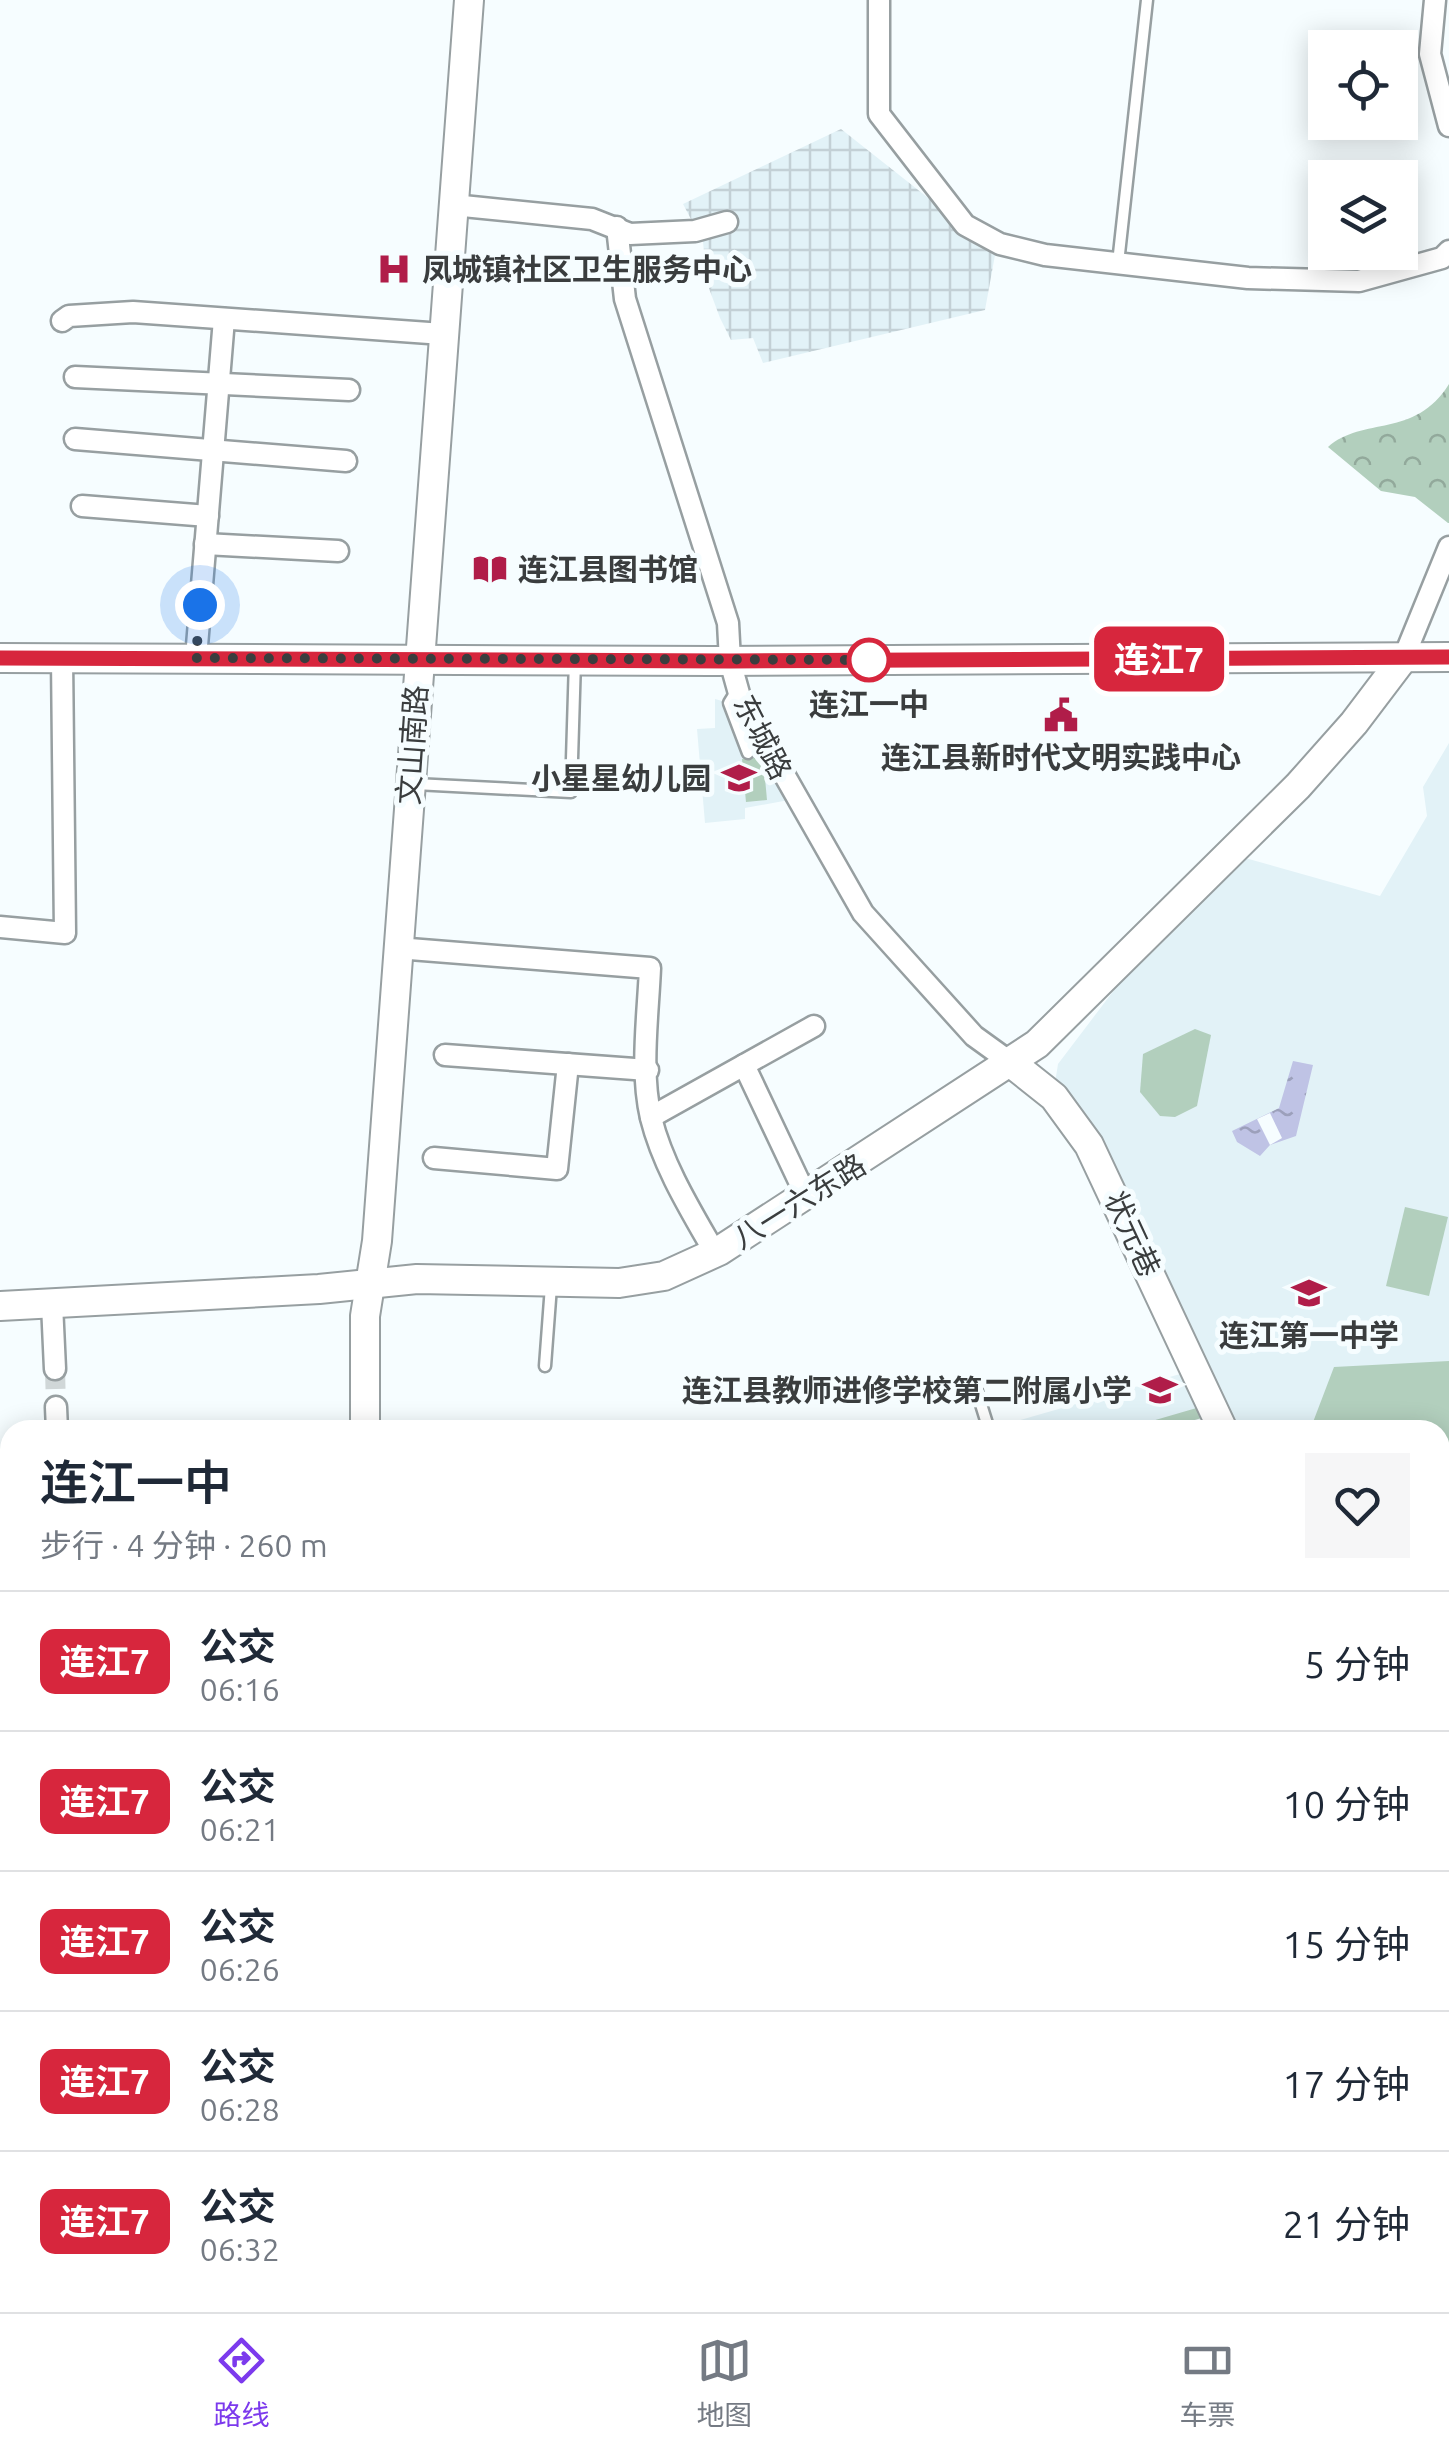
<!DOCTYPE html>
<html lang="zh">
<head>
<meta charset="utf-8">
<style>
  body { margin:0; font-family:Ubuntu,"Noto Sans SC",sans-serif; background:#f6f6f7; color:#1f2937; height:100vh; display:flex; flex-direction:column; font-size:38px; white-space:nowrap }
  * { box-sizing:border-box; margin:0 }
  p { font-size:32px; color:#747a83 }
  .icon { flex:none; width:55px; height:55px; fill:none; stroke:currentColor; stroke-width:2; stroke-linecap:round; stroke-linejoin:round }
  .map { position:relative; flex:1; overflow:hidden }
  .details { position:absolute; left:0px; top:1420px; width:1450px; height:892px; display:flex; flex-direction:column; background:#fff; border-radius:30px 30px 0 0; box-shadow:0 5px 25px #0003 }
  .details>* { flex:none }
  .badge { padding:0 20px; border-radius:15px; font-size:35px; line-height:65px }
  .fabs { position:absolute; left:1308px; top:30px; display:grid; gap:20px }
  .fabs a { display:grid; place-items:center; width:110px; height:110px; border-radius:0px; background:#fff; box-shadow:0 5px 25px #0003; font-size:50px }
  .you { position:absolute; width:50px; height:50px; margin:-25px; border:8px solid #fff; border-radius:50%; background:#1a73e8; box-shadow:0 0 0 15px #1a73e833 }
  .map>.badge { position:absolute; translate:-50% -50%; box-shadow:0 0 0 5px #fff }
  .round { display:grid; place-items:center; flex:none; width:105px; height:105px; border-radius:0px; background:#f6f6f7 }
  .head { display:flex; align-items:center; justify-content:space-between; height:170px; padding:0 40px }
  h1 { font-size:48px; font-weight:600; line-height:75px }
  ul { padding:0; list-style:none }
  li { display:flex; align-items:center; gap:30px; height:140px; padding:0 40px; border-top:2px solid #e0e1e3 }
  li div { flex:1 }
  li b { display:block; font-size:38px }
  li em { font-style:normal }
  li .badge { min-width:110px; font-weight:700; text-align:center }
  .tabs { display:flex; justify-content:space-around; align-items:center; height:140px; border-top:2px solid #e0e1e3; background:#fff; font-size:28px; color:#747a83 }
  .tabs a { display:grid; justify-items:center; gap:5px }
  .tabs .on { color:#7c3aed }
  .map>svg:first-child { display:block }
  .built { fill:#e2f2f7 }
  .industrial { fill:url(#industrial-grid) }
  .green { fill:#b2cfbd }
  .forest { fill:url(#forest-crowns) }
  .water { fill:url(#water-ripples) }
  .pier { fill:#f6fdff }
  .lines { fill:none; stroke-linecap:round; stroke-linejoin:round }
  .street-tunnel { stroke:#d0d7d8; stroke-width:20; stroke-dasharray:20 10; stroke-linecap:butt }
  .lane-casing { stroke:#979fa1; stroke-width:15 }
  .street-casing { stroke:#979fa1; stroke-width:25 }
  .secondary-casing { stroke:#979fa1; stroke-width:32 }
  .lane { stroke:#fff; stroke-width:10 }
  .street { stroke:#fff; stroke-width:20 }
  .secondary { stroke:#fff; stroke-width:28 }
  .line-casing { stroke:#fff; stroke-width:22 }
  .line { stroke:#d7263d; stroke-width:15 }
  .walk { stroke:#3a3d3e; stroke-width:10; stroke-dasharray:0 18 }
  .stop-dot { fill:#fff; stroke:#d7263d; stroke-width:5 }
  .labels { text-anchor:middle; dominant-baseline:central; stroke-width:10; stroke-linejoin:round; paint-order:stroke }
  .poi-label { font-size:30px; font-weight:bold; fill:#3a3d3e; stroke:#f6fdff; text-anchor:start }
  .stop-label { font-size:30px; font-weight:bold; fill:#3a3d3e; stroke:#f6fdff }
  .street-label { font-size:30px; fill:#3a3d3e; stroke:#f6fdff }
</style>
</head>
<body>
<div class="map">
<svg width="1449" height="2312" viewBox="0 0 1449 2312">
  <defs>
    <pattern id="industrial-grid" width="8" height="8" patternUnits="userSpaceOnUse" patternTransform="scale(2.5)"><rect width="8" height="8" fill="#e2f2f7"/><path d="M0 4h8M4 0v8" fill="none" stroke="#c3d0d5"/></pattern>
    <pattern id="forest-crowns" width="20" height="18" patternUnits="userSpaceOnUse" patternTransform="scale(2.5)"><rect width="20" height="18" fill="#b2cfbd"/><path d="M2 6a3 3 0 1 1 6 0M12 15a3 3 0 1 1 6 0" fill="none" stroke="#92a99b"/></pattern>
    <pattern id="water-ripples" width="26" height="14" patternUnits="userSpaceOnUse" patternTransform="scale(2.5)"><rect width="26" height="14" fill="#bfc3e5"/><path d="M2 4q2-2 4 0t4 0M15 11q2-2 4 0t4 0" fill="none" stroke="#9ca0bb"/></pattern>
  </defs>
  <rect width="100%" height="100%" fill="#f6fdff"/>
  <!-- built -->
  <g class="built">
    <path d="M 715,699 L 740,706 L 789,800 L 745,808 L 745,819 L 705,823 L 697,729 L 715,728 Z"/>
    <path d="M 1449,743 L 1449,1674 L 1440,1674 L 1440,1430 L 1234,1430 L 1055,1083 L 1058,1064 L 1127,973 L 1238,856 L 1380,896 L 1427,816 L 1423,787 Z"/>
    <path d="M 1187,1372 L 1205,1417 L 1181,1424 L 1182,1430 L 996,1427 Z"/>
  </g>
  <!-- industrial -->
  <path class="industrial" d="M 841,129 L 965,227 L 997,244 L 985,310 L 763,363 L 753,338 L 731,340 L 720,318 L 707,283 L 703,242 L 683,204 Z"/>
  <!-- green -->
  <g class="green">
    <path d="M 763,757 L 767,800 L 746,802 L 742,759 Z"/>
    <path d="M 1195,1029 L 1211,1035 L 1197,1106 L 1175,1117 L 1160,1116 L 1140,1092 L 1143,1054 Z"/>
    <path d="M 1405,1207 L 1448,1217 L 1429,1296 L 1386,1286 Z"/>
    <path d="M 1449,1361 L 1449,1646 L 1440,1647 L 1440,1430 L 1310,1430 L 1334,1367 Z"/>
    <path d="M 1200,1407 L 1205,1417 L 1181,1424 L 1182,1430 L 1121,1430 Z"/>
    <path d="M 1449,2231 L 1449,2310 L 1429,2303 L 1440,2302 L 1440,2232 Z"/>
  </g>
  <!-- forest -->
  <g class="forest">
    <path d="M 1449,384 L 1449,523 L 1448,523 L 1415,497 L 1381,491 L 1328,447 C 1363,416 1415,439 1449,384 Z"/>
    <path d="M 1440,2184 L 1449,2186 L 1449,2231 L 1440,2232 Z"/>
  </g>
  <!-- water -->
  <g class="water">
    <path d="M 1293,1061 L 1313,1065 L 1296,1136 L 1270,1145 L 1260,1156 L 1237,1142 L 1232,1131 L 1279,1108 Z"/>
    <path d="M 0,1994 L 10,1996 L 10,2302 L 1429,2302 L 1449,2312 L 0,2312 Z"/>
  </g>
  <!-- pier -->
  <path class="pier" d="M 1270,1113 L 1282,1138 L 1270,1145 L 1257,1119 Z"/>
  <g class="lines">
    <!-- street-tunnel -->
    <path class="street-tunnel" d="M 55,1369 L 56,1407"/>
    <!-- lane casing -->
    <g class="lane-casing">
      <g id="lane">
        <path d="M 1118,263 L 1147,0"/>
        <path d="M 737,690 L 729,703 L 748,753"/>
        <path d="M 415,784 L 571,792 L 575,660"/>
        <path d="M 545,1366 L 551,1286"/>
        <path d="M 975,1385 L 989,1430"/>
      </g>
    </g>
    <!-- street casing -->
    <g class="street-casing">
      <g id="street">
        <path d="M 879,0 L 879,114 L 965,225 L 1000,244 L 1045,255 L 1248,278 L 1359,281 L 1442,258 L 1449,251"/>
        <path d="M 1435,0 L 1430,54 L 1449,126"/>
        <path d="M 453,205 L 592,219 L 630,234 L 695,231 L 727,222"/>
        <path d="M 617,227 L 625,299 L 728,623 L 730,661 L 740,697 L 863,913 L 974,1036 L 1010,1062"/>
        <path d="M 62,321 L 69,316 L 133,312 L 443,334"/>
        <path d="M 75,377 L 349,390"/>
        <path d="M 75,439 L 346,461"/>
        <path d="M 82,506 L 208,516"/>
        <path d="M 205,544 L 338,551"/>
        <path d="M 1404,657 L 1449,547"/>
        <path d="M 196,658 L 224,319"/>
        <path d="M 0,927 L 65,933 L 62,658"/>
        <path d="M 397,948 L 650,968 C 648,1016 640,1071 651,1118 C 663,1166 691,1211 715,1253"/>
        <path d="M 445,1055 L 648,1070"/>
        <path d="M 744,1065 L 807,1198"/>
        <path d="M 651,1117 L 814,1026"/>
        <path d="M 434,1158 L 557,1169 L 568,1064"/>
        <path d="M 52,1304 L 55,1369"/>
        <path d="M 56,1407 L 57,1430"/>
        <path d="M 0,1474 L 10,1473"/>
        <path d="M 0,1701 L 10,1702"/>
        <path d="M 1440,1764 L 1449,1763"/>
        <path d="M 1440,1827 L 1449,1827"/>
        <path d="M 1440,1889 L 1449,1889"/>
        <path d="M 1440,1953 L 1449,1953"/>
        <path d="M 1440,2022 L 1449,2022"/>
      </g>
    </g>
    <!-- secondary casing -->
    <g class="secondary-casing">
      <g id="secondary">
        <path d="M 0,658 L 713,661 L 1449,657"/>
        <path d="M 1010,1062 L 1054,1097 L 1089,1145 L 1223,1430"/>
        <path d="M 0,1306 L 319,1289 L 417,1279 L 619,1283 L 664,1276 L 719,1251 L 1037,1044 L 1298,786 L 1354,723 L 1404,657"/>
        <path d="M 365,1430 L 365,1316 L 377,1241 L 469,0"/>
        <path d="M 1440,1695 L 1449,1695"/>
        <path d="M 0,1856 L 10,1858"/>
        <path d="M 1440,2115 L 1449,2116"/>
      </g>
    </g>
    <!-- lane -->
    <use href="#lane" class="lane"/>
    <!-- street -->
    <use href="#street" class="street"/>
    <!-- secondary -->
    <use href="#secondary" class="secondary"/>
  </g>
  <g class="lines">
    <!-- line casing -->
    <g class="line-casing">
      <path id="line" d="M 0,658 L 730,661 L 1449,657"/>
    </g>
    <!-- line -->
    <use href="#line" class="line"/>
    <!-- walk -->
    <path class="walk" d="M 200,605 L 196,658 L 887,660 L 869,660"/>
  </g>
  <!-- icons -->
  <defs>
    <g id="hospital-bare" transform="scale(2.7)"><path d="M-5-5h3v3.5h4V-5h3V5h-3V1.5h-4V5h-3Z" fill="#b01d49" stroke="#f6fdff" stroke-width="2.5" paint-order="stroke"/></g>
    <g id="library-bare" transform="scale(2.7)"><path d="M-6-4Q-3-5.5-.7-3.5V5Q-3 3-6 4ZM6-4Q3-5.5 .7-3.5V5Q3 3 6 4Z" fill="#b01d49" stroke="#f6fdff" stroke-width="2.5" paint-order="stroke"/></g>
    <g id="civic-bare" transform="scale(2.7)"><path d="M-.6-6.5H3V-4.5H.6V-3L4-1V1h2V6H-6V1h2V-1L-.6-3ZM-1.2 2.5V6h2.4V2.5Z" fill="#b01d49" stroke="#f6fdff" stroke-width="2.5" paint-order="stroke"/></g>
    <g id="school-bare" transform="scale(2.7)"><path d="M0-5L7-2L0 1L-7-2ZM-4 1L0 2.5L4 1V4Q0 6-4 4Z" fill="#b01d49" stroke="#f6fdff" stroke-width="2.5" paint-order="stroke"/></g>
  </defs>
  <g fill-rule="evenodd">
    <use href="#hospital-bare" x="394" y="269"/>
    <use href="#library-bare" x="490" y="569"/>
    <use href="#civic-bare" x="1061" y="715"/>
    <use href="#school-bare" x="739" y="778"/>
    <use href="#school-bare" x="1309" y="1293"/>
    <use href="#school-bare" x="1160" y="1390"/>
  </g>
  <!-- markers -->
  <circle class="stop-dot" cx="869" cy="660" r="20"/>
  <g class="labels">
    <!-- poi labels -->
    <g class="poi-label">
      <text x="422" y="269">凤城镇社区卫生服务中心</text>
      <text x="518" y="569">连江县图书馆</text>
      <text x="1061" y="757" text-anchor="middle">连江县新时代文明实践中心</text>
      <text x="711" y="778" text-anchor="end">小星星幼儿园</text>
      <text x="1309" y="1335" text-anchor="middle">连江第一中学</text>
      <text x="1132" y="1390" text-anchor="end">连江县教师进修学校第二附属小学</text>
    </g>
    <!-- stop labels -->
    <g class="stop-label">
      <text x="869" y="704">连江一中</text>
    </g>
    <!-- street labels -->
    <g class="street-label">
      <text transform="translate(763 737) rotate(63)">东城路</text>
      <text transform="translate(412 745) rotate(-86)">文山南路</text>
      <text transform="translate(799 1201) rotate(-32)">八一六东路</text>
      <text transform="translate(1133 1234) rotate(65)">状元巷</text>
    </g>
  </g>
</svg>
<div class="fabs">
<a><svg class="icon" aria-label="locate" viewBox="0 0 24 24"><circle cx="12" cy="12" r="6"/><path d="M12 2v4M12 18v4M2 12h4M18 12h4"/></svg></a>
<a><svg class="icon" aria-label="layers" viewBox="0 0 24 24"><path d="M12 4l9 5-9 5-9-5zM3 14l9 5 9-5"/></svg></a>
</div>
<div class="you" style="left:200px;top:605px"></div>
<b class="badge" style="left:1159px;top:659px;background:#d7263d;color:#fff">连江7</b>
<section class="details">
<div class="head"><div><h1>连江一中</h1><p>步行 · 4 分钟 · 260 m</p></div><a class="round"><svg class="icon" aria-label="heart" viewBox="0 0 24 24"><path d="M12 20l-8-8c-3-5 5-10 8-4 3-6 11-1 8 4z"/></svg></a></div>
<ul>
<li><span class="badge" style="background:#d7263d;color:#fff">连江7</span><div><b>公交</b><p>06:16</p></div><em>5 分钟</em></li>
<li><span class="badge" style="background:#d7263d;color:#fff">连江7</span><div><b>公交</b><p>06:21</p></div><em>10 分钟</em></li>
<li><span class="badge" style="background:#d7263d;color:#fff">连江7</span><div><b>公交</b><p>06:26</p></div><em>15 分钟</em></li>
<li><span class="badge" style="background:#d7263d;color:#fff">连江7</span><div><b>公交</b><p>06:28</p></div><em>17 分钟</em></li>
<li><span class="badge" style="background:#d7263d;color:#fff">连江7</span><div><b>公交</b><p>06:32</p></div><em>21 分钟</em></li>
</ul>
</section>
</div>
<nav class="tabs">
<a class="on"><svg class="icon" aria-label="directions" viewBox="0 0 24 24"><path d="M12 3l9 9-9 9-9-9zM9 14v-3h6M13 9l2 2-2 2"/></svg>路线</a>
<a><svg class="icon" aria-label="map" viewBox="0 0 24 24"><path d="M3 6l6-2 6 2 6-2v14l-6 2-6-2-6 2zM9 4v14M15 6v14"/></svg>地图</a>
<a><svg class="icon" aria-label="tickets" viewBox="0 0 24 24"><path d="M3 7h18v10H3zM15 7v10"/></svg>车票</a>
</nav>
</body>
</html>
